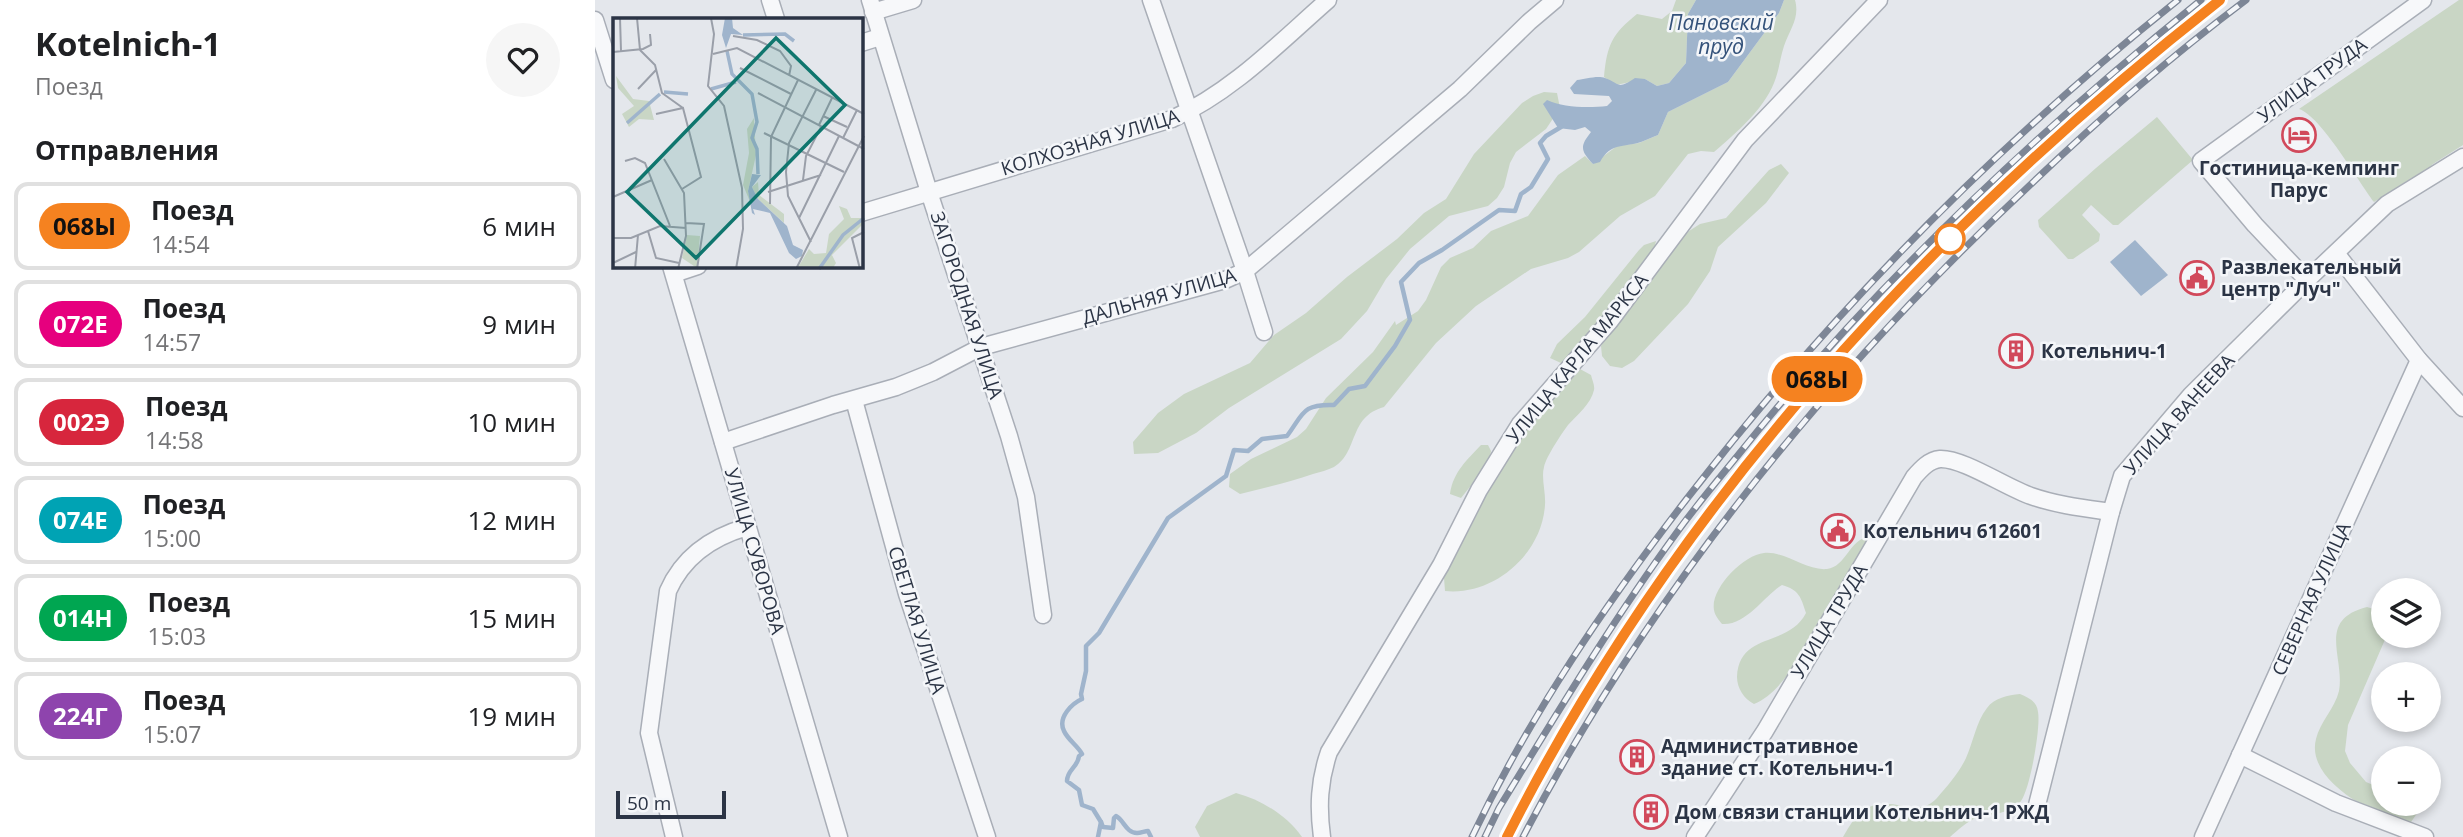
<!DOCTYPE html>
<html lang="ru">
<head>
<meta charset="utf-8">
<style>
  body { margin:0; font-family:"Open Sans",sans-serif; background:#f6f6f6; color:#202124; height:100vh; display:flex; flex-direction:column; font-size:26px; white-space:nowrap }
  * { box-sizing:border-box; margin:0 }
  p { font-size:23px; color:#757577 }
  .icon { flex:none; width:38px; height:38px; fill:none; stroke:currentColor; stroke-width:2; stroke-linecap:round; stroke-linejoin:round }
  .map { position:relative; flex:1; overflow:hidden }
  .panel { display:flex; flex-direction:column; background:#fff; width:595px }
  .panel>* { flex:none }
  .badge { padding:0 14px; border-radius:23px; font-size:24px; line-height:46px }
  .controls { position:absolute; left:1776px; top:578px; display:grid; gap:14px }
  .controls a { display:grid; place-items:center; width:70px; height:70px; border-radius:50%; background:#fff; box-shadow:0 4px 10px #0003; font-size:35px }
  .scale { position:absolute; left:21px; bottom:18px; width:110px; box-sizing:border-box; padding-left:7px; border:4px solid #2b3445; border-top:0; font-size:19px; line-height:24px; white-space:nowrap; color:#2b3445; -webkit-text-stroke:5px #f4f6f9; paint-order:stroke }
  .map>.badge { position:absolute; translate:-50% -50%; box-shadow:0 0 0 4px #fff }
  h2 { padding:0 35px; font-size:26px; line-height:63px }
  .round { display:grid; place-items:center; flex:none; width:74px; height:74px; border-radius:37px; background:#f6f6f6 }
  .head { display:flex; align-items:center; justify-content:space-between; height:119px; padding:0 35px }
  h1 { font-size:33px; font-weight:700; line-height:52px }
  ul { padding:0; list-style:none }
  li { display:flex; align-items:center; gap:21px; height:88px; margin:0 14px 10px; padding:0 21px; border:4px solid #e0e0e0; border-radius:14px }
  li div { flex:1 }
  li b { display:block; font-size:26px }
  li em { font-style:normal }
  li .badge { min-width:77px; font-weight:700; text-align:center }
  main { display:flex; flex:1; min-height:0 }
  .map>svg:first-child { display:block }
  .green { fill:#c9d6c5 }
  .water { fill:#9fb4cc }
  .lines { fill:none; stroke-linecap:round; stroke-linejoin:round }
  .stream { stroke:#9fb4cc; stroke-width:4.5 }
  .minor-casing { stroke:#a9aeb7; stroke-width:19 }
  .minor { stroke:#f7f8fa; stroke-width:16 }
  .rail-casing { stroke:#7d8696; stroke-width:7 }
  .rail { stroke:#f4f6f9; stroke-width:4.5; stroke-dasharray:13; stroke-linecap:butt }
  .line-casing { stroke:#fff; stroke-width:16 }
  .line { stroke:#f58220; stroke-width:10 }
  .stop-dot { fill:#fff; stroke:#f58220; stroke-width:3.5 }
  .labels { text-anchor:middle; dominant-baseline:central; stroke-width:5; stroke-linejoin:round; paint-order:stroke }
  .street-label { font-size:19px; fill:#2b3445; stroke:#f4f6f9 }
  .poi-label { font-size:19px; font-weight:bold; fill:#2b3445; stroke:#f4f6f9; text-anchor:start }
  .water-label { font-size:21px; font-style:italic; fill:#34527a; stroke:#f4f6f9 }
  .inset-river { fill:none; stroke:#9fb4cc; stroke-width:3.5 }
  .inset-road { fill:none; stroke:#9a9fa9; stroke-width:2 }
  .view { fill:#0f766e; fill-opacity:0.15; stroke:#0f766e; stroke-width:3.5 }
  .inset-edge { fill:none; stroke:#2b3445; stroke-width:3.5 }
</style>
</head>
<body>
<main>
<section class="panel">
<div class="head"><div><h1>Kotelnich-1</h1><p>Поезд</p></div><a class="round"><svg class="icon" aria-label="heart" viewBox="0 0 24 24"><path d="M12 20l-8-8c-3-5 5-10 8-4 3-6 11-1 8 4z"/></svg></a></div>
<h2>Отправления</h2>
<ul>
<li><span class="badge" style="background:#f58220;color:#111">068Ы</span><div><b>Поезд</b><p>14:54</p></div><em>6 мин</em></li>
<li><span class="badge" style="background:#e6007e;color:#fff">072Е</span><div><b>Поезд</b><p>14:57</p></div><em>9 мин</em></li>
<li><span class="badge" style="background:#d7263d;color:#fff">002Э</span><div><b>Поезд</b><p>14:58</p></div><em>10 мин</em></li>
<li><span class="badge" style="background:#00a3b4;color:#fff">074Е</span><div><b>Поезд</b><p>15:00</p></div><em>12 мин</em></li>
<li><span class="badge" style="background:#00a651;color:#fff">014Н</span><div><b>Поезд</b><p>15:03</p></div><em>15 мин</em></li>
<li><span class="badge" style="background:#8e44ad;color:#fff">224Г</span><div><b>Поезд</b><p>15:07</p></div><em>19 мин</em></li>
</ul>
</section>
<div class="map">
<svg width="1868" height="837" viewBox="0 0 1868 837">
  <rect width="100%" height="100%" fill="#e4e7ec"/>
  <!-- green -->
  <g class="green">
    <path d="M 1081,0 L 1101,0 L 1093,14 L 1091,63 L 1074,83 L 1062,86 L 1050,79 L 1021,85 L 1009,77 C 1012,45 1017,34 1042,14 L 1067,19 L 1077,11 Z"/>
    <path d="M 1189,0 L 1200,0 C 1205,18 1195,29 1189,46 C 1185,58 1184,71 1179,83 C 1168,110 1141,133 1119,152 L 1106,151 L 1093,154 L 1060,196 L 1025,216 L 984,252 L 973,258 L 936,269 L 881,306 L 841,343 L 789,407 C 753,417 764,452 739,467 C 733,470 725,472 718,474 C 694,482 670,488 645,494 L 634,487 L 635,474 L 656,459 L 702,437 L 711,429 L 731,398 L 778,352 L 800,321 L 801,325 L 823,311 L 831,300 L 846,267 L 855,258 L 878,248 L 896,231 L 933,216 L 963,175 L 990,156 L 998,164 L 1022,146 L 1044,143 L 1063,135 L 1073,112 L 1133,82 L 1184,13 Z"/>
    <path d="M 1864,0 L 1868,0 L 1868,145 L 1838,164 L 1828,174 L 1815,179 L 1779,202 C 1763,181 1726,116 1704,109 Z"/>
    <path d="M 949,92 L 962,93 L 965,108 L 951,129 L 921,152 L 915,163 L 909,187 L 902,198 L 893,206 L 854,216 L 815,249 L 791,279 L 772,311 L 746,339 L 634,408 L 601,433 L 563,453 L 539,454 L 538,442 L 563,413 L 589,394 L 655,363 L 679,335 L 711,313 L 752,277 L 802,239 L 829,213 L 851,199 L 879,154 L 927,103 L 938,96 Z"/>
    <path d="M 1562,117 L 1598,160 L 1523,225 L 1518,225 L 1496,205 L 1487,215 L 1505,234 L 1504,241 L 1478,259 L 1473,259 L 1444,227 L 1443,220 L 1501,168 Z"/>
    <path d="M 1186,164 L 1194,173 L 1171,203 L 1123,247 L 1115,271 L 1093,304 L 1039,361 L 1027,368 L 1015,366 L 1007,356 L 1006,346 L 1039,290 L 1094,231 L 1105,224 L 1131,218 L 1174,170 Z"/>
    <path d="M 1061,241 L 1058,253 L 973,360 L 966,363 L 955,358 L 962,344 L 990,317 L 1044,250 L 1049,245 Z"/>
    <path d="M 985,369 L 996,375 C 997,380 1000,385 999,390 C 996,404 982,415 973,425 C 967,433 951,457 949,467 C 946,478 951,493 950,505 C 947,554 899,596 850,591 L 849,578 L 882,514 L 888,489 L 908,457 L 974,376 Z"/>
    <path d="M 886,445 L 893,445 L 896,451 L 894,463 L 866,498 L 855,494 C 858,472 872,460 886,445 Z"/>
    <path d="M 1274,537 C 1278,557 1254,573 1245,587 C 1224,620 1196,689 1159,704 C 1149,699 1142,688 1142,677 C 1144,631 1193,648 1211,613 C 1206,597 1204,590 1187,585 C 1169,596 1151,626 1127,624 C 1124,620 1120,616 1119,610 C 1115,589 1148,555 1169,553 C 1191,551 1211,571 1232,569 C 1251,567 1255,538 1274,537 Z"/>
    <path d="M 1772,607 L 1785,611 L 1788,615 L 1788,635 L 1792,635 L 1753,725 L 1750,751 L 1755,763 L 1771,782 L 1788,789 L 1788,803 L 1819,803 L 1823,812 L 1816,822 C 1783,819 1710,781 1721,739 C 1725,722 1740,708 1744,691 C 1750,657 1721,620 1772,607 Z"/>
    <path d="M 1425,694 C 1434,698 1442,701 1443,712 C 1446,727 1435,789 1426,801 C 1416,815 1395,813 1381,818 C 1371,822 1363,830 1355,837 L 1248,837 C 1252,830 1257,821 1263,815 C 1293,787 1319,823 1342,798 C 1353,785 1364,773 1371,758 C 1378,743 1381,722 1392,708 C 1399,698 1413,695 1425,694 Z"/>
    <path d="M 641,793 C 667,800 691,815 707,837 L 605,837 L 600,827 L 612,806 Z"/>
  </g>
  <!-- water -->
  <g class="water">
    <path d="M 1101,0 L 1189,0 L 1184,13 L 1133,82 L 1073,112 L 1063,135 C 1057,137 1052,140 1046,142 C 1028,148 1016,142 1005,162 L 998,164 C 985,150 985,146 996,132 L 990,127 L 980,130 L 963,128 L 948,104 L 952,100 C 968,108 995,108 1012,106 L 1017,101 L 1014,96 L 979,94 L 975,88 L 982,80 C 990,79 1003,75 1010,78 C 1026,84 1022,90 1040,78 L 1050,79 L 1062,86 L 1074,83 L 1091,63 L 1093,14 Z"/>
    <path d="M 1540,240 L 1573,275 L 1546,296 L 1515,262 Z"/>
  </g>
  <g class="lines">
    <!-- stream -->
    <g class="stream">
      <path d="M 506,822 L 508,827 L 518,828 L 519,818 L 521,816 C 529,820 531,833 542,833 C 546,833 550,831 553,831 L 556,837"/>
      <path d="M 503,837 L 506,822 L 498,809 L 487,805 L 484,790 L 472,781 C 472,770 483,767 484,756 L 487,754 C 483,746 473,740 469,731 C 462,717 478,703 487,699 L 486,694 L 491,671 L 491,646 L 504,633 L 573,518 L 631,476 L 639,450 L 653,451 L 667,439 L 692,436 C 709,413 707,404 739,405 L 754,389 L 770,386 L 800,346 L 815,320 L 806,282 L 824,263 L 847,250 L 904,210 L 920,211 L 926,194 L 936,187 L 953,159 L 945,143 L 951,136 L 966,127"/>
    </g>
    <!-- minor casing -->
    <g class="minor-casing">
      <g id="minor">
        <path d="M 175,0 L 181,19"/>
        <path d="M 275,0 L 334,192 L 414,436 L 431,497 L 448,615"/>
        <path d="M 556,0 L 650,271 L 669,332"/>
        <path d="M 278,12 L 318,0"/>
        <path d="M 0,20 L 19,80"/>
        <path d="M 266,43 L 285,37"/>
        <path d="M 266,213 L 577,119 C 637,92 684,43 733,0"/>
        <path d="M 1741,253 L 1824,360 L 1868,408"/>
        <path d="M 76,266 L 244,837"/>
        <path d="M 79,274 L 103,266"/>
        <path d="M 1712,280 L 1660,225 L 1606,161 L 1828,0"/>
        <path d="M 259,400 L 312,594 L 392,837"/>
        <path d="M 128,442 L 238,405 L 301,387 L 338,372 L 386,347 L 630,280 L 650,271 L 865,89 L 934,22 L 960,0"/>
        <path d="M 1645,755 L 1741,803 L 1830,837"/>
        <path d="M 1441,809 L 1516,512 L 1527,476 L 1596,395 L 1712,280 L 1792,204 L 1868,157"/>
        <path d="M 79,837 L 54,733 L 73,591 C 88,557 117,537 152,527"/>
        <path d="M 727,837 C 723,807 724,781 734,752 L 846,565 L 884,490 L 925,424 L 1015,321 L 1150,140 L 1284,0"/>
        <path d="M 1100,837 L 1170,731 L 1319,477 C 1326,469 1334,460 1345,459 C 1368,458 1412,488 1436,496 C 1462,505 1488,508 1516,512"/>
        <path d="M 1608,837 L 1824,360"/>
      </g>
    </g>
    <!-- minor -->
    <use href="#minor" class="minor"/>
    <!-- rail casing -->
    <g class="rail-casing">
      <g id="rail">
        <path d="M 877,837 C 935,715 1011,603 1094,496 C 1236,313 1401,145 1583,0"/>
        <path d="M 890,837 L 904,808 C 961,715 1016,623 1080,535 C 1100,507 1122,481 1144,454 C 1279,285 1437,136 1606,0"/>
        <path d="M 912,837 C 1081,506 1335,229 1625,0"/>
        <path d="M 928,837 C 1056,591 1232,375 1434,186 C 1503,120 1575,57 1651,0"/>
      </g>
    </g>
    <!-- rail -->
    <use href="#rail" class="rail"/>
  </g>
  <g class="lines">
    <!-- line casing -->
    <g class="line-casing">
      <path id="line" d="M 912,837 C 1079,506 1335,228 1625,0"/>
    </g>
    <!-- line -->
    <use href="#line" class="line"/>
  </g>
  <!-- icons -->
  <defs>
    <g id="hotel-ring" transform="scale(1.75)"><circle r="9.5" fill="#f4f6f9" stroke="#d1495b" stroke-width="1.5"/><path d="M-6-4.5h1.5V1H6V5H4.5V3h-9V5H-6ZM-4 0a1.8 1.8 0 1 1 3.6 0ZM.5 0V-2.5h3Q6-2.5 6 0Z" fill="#d1495b"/></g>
    <g id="civic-ring" transform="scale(1.75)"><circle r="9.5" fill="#f4f6f9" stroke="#d1495b" stroke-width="1.5"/><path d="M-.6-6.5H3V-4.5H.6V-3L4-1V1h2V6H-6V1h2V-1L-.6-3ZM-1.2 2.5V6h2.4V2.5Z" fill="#d1495b"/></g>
    <g id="building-ring" transform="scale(1.75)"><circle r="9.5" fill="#f4f6f9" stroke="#d1495b" stroke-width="1.5"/><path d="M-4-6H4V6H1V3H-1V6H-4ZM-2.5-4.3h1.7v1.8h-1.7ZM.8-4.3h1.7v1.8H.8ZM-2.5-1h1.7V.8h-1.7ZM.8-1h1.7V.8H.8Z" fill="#d1495b"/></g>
  </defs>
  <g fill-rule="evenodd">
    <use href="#hotel-ring" x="1704" y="135"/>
    <use href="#civic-ring" x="1602" y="278"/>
    <use href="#building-ring" x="1421" y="351"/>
    <use href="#civic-ring" x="1243" y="531"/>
    <use href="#building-ring" x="1042" y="757"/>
    <use href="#building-ring" x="1056" y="812"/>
  </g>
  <!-- markers -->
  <circle class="stop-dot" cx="1355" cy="239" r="14"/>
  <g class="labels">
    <!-- street labels -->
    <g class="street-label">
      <text transform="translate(1717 80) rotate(-36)">УЛИЦА ТРУДА</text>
      <text transform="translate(495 142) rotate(-17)">КОЛХОЗНАЯ УЛИЦА</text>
      <text transform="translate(564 296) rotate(-16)">ДАЛЬНЯЯ УЛИЦА</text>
      <text transform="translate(372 305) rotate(72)">ЗАГОРОДНАЯ УЛИЦА</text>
      <text transform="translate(982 358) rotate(-51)">УЛИЦА КАРЛА МАРКСА</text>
      <text transform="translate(1584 414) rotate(-48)">УЛИЦА ВАНЕЕВА</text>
      <text transform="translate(160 551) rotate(74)">УЛИЦА СУВОРОВА</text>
      <text transform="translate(1716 599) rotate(-66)">СЕВЕРНАЯ УЛИЦА</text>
      <text transform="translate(322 620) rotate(73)">СВЕТЛАЯ УЛИЦА</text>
      <text transform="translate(1234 621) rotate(-59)">УЛИЦА ТРУДА</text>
    </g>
    <!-- poi labels -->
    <g class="poi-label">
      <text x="1704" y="168" text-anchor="middle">Гостиница-кемпинг<tspan x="1704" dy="22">Парус</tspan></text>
      <text x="1626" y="267">Развлекательный<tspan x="1626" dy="22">центр "Луч"</tspan></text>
      <text x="1446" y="351">Котельнич-1</text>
      <text x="1268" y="531">Котельнич 612601</text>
      <text x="1066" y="746">Административное<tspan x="1066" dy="22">здание ст. Котельнич-1</tspan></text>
      <text x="1080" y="812">Дом связи станции Котельнич-1 РЖД</text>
    </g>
    <!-- water labels -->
    <g class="water-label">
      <text x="1126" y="22">Пановский<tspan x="1126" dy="24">пруд</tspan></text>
    </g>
  </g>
  <!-- overview -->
  <g transform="translate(18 18)">
    <rect width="250" height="250" fill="#e4e7ec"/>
    <path d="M 3,58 L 20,81 L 36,83 L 41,102 L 26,101 L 16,109 L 9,96 L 21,88 L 5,70 ZM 141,100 L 143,137 L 135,173 L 138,186 L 130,167 L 136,135 L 134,111 ZM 145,164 L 146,177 L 171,196 L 171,205 L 145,181 L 139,169 ZM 226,188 L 234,191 L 238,200 L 250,200 L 250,206 L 219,237 L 223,245 L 220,250 L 184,251 L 196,231 L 201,236 L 213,235 L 216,216 L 231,201 ZM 74,217 L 87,218 L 84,250 L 69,240 Z" fill="#c9d6c5"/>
    <path d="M 112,0 L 119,0 L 120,10 L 130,17 L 118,16 L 113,30 L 109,17 ZM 139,156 L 148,157 L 139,169 L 145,181 L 174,208 L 180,227 L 190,232 L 189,238 L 183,241 L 176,235 L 157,195 L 140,191 L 142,197 L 139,195 L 135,173 Z" fill="#9fb4cc"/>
    <path class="inset-river" d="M 130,17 L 172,16 L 181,23M 114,33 L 119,56 L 139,76 L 144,104 L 139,120 L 144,131 L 145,156M 98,71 L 123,64M 51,74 L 75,76M 14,105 L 47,76M 206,251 L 230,217 L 251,200"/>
    <path class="inset-road" d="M 7,0 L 8,33M 24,0 L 27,32M 98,0 L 101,16 L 95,68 L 111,88 L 129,170 L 130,211 L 123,251M 120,18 L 144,22 L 167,33 L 178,48 L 176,58M 27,32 L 42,47 L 49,75 L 70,90M 0,34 L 30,31 L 38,27 L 37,16M 100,36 L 124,30 L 251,96M 127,50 L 178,76M 25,71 L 43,52M 145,75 L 251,131M 43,96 L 70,90 L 88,159 L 69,171M 210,98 L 234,109M 206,107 L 219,80M 151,115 L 231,154M 230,120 L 244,92M 51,141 L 71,175 L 73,218 L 65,251M 12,143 L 22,140 L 32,145 L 57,208M 190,162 L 193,138 L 208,109M 155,174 L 208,157M 0,179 L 39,162M 157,186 L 158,119 L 185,62M 186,200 L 226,118M 73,205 L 91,206 L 84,251M 35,213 L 43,240 L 66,245M 0,220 L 18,220 L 47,208 L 73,210M 198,224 L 175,178 L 173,154 L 176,125 L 203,72M 0,245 L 23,234M 22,251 L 25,217M 183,251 L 251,118M 247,251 L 239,220 L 251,214"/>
    <path class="view" d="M 163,20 L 232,87 L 83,240 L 14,174 Z"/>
    <rect width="250" height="250" class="inset-edge"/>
  </g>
</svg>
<div class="controls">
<a><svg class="icon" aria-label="layers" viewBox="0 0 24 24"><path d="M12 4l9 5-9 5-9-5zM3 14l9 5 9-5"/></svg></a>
<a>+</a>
<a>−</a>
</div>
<div class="scale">50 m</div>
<b class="badge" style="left:1222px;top:379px;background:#f58220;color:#111">068Ы</b>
</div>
</main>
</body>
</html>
